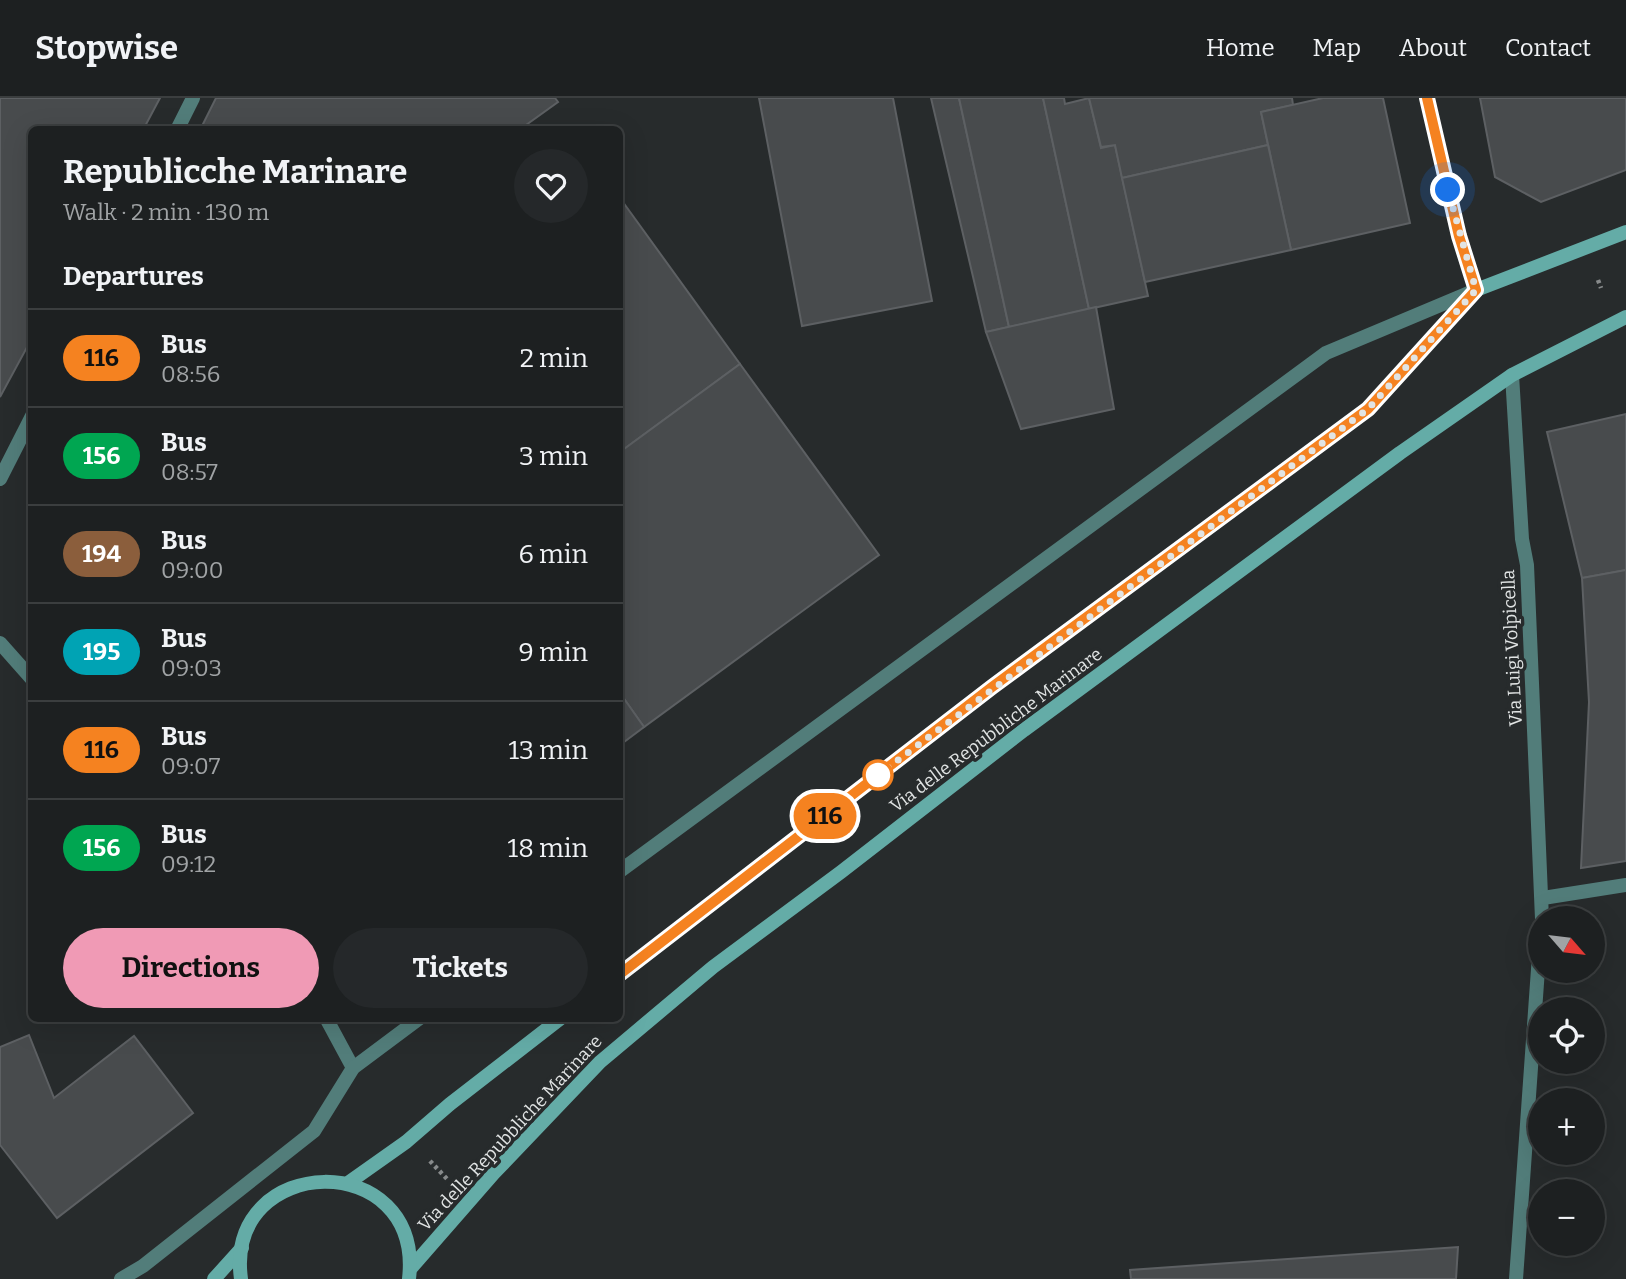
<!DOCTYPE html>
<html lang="en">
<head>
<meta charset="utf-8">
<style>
  body { margin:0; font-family:Bitter,serif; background:#25282a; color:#f1f3f6; height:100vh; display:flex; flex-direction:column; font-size:26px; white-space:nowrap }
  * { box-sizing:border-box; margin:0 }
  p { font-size:23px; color:#a0a3a5 }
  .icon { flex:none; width:38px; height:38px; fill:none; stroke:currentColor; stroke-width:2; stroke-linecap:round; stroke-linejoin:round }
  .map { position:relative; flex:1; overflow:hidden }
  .side { position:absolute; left:28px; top:28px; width:595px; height:896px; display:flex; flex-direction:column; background:#1d2021; border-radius:10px; box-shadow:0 7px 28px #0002,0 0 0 2px #3b3e3f }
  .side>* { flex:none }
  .badge { padding:0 14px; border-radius:23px; font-size:24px; line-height:46px }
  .needle { width:46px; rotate:118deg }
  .buttons { position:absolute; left:1528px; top:808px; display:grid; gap:14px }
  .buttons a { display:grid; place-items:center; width:77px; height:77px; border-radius:50%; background:#1d2021; box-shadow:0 7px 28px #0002,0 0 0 2px #3b3e3f; font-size:35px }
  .you { position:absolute; width:35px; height:35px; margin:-18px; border:5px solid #fff; border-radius:50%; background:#1a73e8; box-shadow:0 0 0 10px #1a73e833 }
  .map>.badge { position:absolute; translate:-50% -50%; box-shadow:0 0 0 4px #fff }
  h2 { padding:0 35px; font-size:26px; line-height:63px }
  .round { display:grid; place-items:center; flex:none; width:74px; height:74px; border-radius:37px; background:#25282a }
  .headline { display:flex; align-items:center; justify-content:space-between; height:119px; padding:0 35px }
  h1 { font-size:33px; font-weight:700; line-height:52px }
  .button { display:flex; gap:14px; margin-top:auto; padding:14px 35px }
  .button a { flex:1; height:80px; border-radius:42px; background:#f09ab5; color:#111; font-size:28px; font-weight:700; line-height:80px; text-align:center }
  .button a+a { background:#25282a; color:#f1f3f6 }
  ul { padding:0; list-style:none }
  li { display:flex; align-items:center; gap:21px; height:98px; padding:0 35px; border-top:2px solid #3b3e3f }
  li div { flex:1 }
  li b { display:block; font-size:26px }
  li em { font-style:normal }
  li .badge { min-width:77px; font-weight:700; text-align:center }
  header { display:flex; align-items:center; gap:42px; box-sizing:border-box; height:98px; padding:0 35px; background:#1d2021; border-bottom:2px solid #3b3e3f }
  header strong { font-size:33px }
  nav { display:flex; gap:38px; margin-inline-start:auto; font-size:24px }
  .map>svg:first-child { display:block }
  .building { fill:#484b4d; stroke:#5d6063; stroke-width:2 }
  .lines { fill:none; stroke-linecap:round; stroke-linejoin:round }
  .path { stroke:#878a8b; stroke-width:4.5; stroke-dasharray:3.5 3.5; stroke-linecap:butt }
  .street { stroke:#527d7a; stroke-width:14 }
  .secondary { stroke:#64aca7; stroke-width:14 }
  .line-casing { stroke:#fff; stroke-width:16 }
  .line { stroke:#f58220; stroke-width:10 }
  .walk { stroke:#e1e4e4; stroke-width:7; stroke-dasharray:0 12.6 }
  .stop-dot { fill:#fff; stroke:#f58220; stroke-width:3.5 }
  .labels { text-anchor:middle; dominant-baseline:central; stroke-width:7; stroke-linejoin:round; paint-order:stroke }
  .street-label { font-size:18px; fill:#e1e4e4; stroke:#272b2c }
</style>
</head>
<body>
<header>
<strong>Stopwise</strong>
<nav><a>Home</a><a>Map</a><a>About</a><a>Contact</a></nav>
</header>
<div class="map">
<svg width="1626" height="1181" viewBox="0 0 1626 1181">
  <rect width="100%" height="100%" fill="#272b2c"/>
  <!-- building -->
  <g class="building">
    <path d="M 0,0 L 160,0 L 143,32 L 32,32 L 32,240 L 0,299 Z"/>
    <path d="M 216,0 L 555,0 L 558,4 L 519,32 L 200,32 Z"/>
    <path d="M 759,0 L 893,0 L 932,203 L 802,228 Z"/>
    <path d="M 931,0 L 959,0 L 1009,229 L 986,234 Z"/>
    <path d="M 959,0 L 1043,0 L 1089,211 L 1009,229 Z"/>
    <path d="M 1043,0 L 1064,0 L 1065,6 L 1089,0 L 1101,50 L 1115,47 L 1148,198 L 1089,211 Z"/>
    <path d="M 1089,0 L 1292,0 L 1293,7 L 1261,14 L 1268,47 L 1122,80 L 1115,47 L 1101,49 Z"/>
    <path d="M 1323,0 L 1383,0 L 1410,125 L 1291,152 L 1261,14 Z"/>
    <path d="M 1480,0 L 1626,0 L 1626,72 L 1541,104 L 1495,79 Z"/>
    <path d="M 1268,47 L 1291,152 L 1145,184 L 1122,80 Z"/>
    <path d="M 620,100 L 740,266 L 620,354 Z"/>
    <path d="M 1096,209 L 1114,311 L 1021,331 L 986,234 Z"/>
    <path d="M 740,266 L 879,457 L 644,629 L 620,595 L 620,354 Z"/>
    <path d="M 1626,316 L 1626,472 L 1582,480 L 1547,334 Z"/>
    <path d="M 1626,472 L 1626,763 L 1581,770 L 1589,604 L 1582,480 Z"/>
    <path d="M 620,595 L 644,629 L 620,647 Z"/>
    <path d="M 29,937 L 54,1000 L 134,938 L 193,1015 L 57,1120 L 0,1047 L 0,949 Z"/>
    <path d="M 1458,1149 L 1456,1181 L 1131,1181 L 1130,1172 Z"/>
  </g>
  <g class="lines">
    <!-- path -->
    <g class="path">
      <path d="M 1598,182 L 1601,190"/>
      <path d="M 430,1063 L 448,1082"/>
    </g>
    <!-- street -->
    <g class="street">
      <path d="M 177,32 L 193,0"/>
      <path d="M 1512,277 L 1522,441 L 1527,467 L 1542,821"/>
      <path d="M 0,381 L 32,318"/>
      <path d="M 0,545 L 32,581"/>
      <path d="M 620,773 L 1326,255 L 1476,192 L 1459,138 L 1427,0"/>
      <path d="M 1543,800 L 1626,787"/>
      <path d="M 326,920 L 353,970"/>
      <path d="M 121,1181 L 143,1168 L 314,1033 L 353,970 L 420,920"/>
      <path d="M 1516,1181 L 1540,843"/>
    </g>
    <!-- secondary -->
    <g class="secondary">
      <path d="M 620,876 L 992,589 L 1368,311 L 1476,192 L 1626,134"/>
      <path d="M 348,1085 L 406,1044 L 450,1006 L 561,920"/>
      <path d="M 411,1170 L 494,1075 L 600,964 L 713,869 L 841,774 L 1024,632 L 1400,355 L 1512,277 L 1626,219"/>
      <path d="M 214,1181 L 242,1150"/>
      <path d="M 241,1181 C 224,1054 424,1049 409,1181"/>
    </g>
  </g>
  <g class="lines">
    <!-- line casing -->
    <g class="line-casing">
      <path id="line" d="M 620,876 L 992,589 L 1368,311 L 1476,192 L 1459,138 L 1427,0"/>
    </g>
    <!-- line -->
    <use href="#line" class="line"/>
    <!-- walk -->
    <path class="walk" d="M 878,677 L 1368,311 L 1476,192 L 1448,92"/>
  </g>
  <!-- markers -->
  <circle class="stop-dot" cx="878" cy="677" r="14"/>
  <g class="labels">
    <!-- street labels -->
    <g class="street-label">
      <text transform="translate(1512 550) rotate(-93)">Via Luigi Volpicella</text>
      <text transform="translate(996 632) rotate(-37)">Via delle Repubbliche Marinare</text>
      <text transform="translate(510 1035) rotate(-47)">Via delle Repubbliche Marinare</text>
    </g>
  </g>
</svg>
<div class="buttons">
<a><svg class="needle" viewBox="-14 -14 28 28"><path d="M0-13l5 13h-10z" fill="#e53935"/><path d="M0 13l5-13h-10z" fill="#a0a3a5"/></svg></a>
<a><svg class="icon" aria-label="locate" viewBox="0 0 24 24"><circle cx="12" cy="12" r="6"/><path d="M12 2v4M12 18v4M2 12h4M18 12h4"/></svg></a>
<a>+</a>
<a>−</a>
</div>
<div class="you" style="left:1448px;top:92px"></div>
<b class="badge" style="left:825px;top:718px;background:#f58220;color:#111">116</b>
<section class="side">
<div class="headline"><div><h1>Republicche Marinare</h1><p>Walk · 2 min · 130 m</p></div><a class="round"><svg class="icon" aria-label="heart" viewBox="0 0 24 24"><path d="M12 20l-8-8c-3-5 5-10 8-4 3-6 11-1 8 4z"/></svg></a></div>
<h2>Departures</h2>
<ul>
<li><span class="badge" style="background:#f58220;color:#111">116</span><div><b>Bus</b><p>08:56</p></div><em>2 min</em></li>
<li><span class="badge" style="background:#00a651;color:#fff">156</span><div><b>Bus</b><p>08:57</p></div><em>3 min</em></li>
<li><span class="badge" style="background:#8b5e3c;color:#fff">194</span><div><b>Bus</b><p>09:00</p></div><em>6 min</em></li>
<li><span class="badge" style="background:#00a3b4;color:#fff">195</span><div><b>Bus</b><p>09:03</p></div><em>9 min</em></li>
<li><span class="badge" style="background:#f58220;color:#111">116</span><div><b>Bus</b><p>09:07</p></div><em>13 min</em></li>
<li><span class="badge" style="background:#00a651;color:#fff">156</span><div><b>Bus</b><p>09:12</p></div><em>18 min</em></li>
</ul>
<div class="button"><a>Directions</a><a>Tickets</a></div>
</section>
</div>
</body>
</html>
